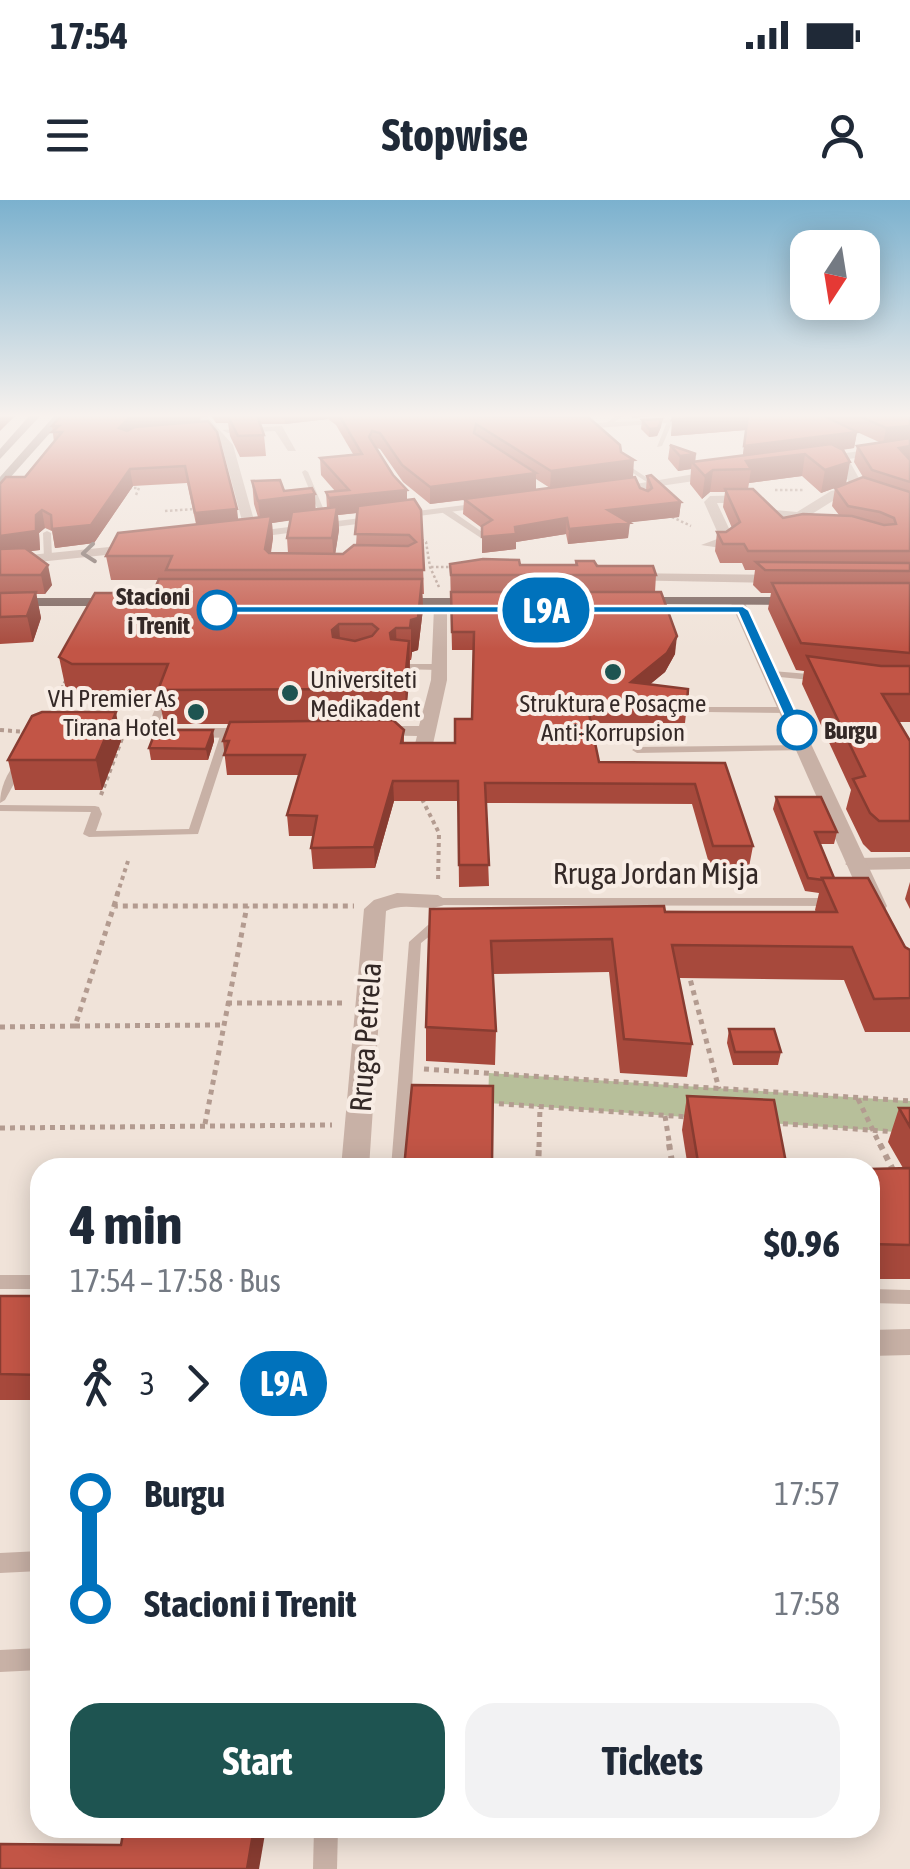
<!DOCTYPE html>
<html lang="en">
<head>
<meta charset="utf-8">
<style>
  body { margin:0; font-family:"Asap Condensed",sans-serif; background:#f2f2f3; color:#1f2937; height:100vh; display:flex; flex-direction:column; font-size:38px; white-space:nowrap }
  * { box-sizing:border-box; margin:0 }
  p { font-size:32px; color:#747a83 }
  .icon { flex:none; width:55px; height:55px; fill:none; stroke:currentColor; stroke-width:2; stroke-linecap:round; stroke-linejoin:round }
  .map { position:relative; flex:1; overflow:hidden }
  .side { position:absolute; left:30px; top:958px; width:850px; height:680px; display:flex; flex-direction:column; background:#fff; border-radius:30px; box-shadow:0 5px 25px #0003 }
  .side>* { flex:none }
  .badge { padding:0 20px; border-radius:32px; font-size:35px; line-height:65px }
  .needle { width:65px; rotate:192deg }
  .buttons { position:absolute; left:790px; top:30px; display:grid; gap:20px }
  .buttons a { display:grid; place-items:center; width:90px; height:90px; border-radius:20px; background:#fff; box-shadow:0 5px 25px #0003; font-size:50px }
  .map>.badge { position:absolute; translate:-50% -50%; box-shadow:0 0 0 5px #fff }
  .legs { display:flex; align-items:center; gap:15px; height:110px; padding:0 40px; font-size:32px }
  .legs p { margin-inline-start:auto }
  .head { display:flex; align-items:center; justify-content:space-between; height:170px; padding:0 40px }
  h1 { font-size:55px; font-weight:700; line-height:75px }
  .action { display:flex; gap:20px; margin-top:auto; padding:20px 40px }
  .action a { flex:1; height:115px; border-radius:30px; background:#1e5451; color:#fff; font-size:40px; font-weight:700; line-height:115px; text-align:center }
  .action a+a { background:#f2f2f3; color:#1f2937 }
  ul { padding:0 40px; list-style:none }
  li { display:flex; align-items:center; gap:35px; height:110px; font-size:38px }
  li i { display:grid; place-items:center; width:15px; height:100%; margin:0 12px; background:currentColor }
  li i::after { content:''; width:25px; height:25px; margin:-12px; border:8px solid; border-radius:50%; background:#fff }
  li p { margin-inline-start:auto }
  li:first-child i { background:linear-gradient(#0000 50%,currentColor 0) }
  li:last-child i { background:linear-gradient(currentColor 50%,#0000 0) }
  .status { display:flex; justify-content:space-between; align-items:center; height:70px; padding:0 50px; background:#fff; direction:ltr }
  .status svg { height:28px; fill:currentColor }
  header { display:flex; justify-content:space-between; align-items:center; height:130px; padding:0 40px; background:#fff; font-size:45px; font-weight:700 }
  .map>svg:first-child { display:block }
  .green { fill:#b7bf9a }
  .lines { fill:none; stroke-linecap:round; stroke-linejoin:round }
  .path-far3 { stroke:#b39b90; stroke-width:2.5; stroke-dasharray:2.5 2.5; stroke-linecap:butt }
  .path-far2 { stroke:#b39b90; stroke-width:4; stroke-dasharray:4 4; stroke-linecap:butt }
  .path-far1 { stroke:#b39b90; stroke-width:5; stroke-dasharray:5 5; stroke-linecap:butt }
  .path { stroke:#b39b90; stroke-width:6; stroke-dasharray:6 6; stroke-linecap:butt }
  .service { fill:#c8b1a6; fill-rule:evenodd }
  .minor { fill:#c8b1a6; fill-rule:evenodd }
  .tertiary { fill:#c8b1a6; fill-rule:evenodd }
  .secondary { fill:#9b8077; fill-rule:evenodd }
  .primary { fill:#765e58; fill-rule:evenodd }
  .wall { fill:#a7493c; fill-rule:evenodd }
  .shaded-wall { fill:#883c31 }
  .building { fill:#c25546; stroke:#883c31; stroke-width:2.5; fill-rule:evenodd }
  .oneway { stroke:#776660 }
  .line-1 { fill:#0072bc; stroke:#fff; stroke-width:2.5 }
  .stop-1-dot { fill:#fff; stroke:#0072bc; stroke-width:5 }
  .poi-dot { fill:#1e5451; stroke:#f8ede5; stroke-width:4 }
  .labels { text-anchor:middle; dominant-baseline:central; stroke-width:8; stroke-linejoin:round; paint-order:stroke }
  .far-stop-label { font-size:25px; font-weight:bold; fill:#342927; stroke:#f8ede5; text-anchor:end }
  .far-poi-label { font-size:25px; fill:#342927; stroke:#f8ede5; text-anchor:start }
  .street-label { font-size:30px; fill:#342927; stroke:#f8ede5 }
</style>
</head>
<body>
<div class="status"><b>17:54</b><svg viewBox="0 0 49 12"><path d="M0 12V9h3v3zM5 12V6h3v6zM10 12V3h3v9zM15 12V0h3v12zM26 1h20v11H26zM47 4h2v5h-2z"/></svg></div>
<header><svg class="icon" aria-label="menu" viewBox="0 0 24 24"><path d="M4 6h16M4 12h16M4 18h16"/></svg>Stopwise<svg class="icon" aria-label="person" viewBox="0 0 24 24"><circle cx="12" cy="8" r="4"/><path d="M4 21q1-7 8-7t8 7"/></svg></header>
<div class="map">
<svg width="910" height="1669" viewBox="0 0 910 1669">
  <rect width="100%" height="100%" fill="#f0e3d9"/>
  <!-- green -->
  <path class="green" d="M 489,873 L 910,901 L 910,933 L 488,903 Z"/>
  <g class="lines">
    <!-- path-far3 -->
    <g class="path-far3">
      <path d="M 129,288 L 139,288 L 136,295"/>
      <path d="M 775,290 L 804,290"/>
      <path d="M 165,311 L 195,309"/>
      <path d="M 672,317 L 691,326"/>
      <path d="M 417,337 L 426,342 L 430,367 L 439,387"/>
      <path d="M 431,367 L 455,367"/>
      <path d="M 65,481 L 60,491 L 70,497"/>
    </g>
    <!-- path-far2 -->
    <g class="path-far2">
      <path d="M 65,494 L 76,500 L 146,500"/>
      <path d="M 0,530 L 27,532"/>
      <path d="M 101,595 L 124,533"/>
      <path d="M 422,599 L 439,633 L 438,683"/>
      <path d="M 117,695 L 128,661"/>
    </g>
    <!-- path-far1 -->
    <g class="path-far1">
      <path d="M 114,706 L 118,692"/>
      <path d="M 688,771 L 719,889"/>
      <path d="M 227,803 L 345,803"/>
      <path d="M 75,826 L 223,825"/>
      <path d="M 0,827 L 75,826 L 114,706 L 354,706"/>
      <path d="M 424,869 L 910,901"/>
      <path d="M 858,899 L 881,947"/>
      <path d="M 489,903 L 688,917"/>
      <path d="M 665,916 L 670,947"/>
      <path d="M 773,923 L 910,933"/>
      <path d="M 205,924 L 247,706"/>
      <path d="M 0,928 L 332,925"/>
      <path d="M 539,947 L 540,906"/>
    </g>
    <!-- path -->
    <g class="path">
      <path d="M 669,944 L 673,968"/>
      <path d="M 880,944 L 895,974"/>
      <path d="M 538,968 L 539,944"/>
    </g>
    <!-- service -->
    <g class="service">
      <path d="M 617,215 L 624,215 L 609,226 L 605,226 L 605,224 Z"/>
      <path d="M 667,222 L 672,223 L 662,246 L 657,247 Z"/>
      <path d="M 622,264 L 626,264 L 655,283 L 650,284 L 622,266 Z"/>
      <path d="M 305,270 L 308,272 L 331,327 L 324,325 L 302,272 Z"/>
      <path d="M 443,309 L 449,309 L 488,336 L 481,338 L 443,313 Z"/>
      <path d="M 47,331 L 51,333 L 52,358 L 48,360 L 44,358 L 43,333 Z"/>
      <path d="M 398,464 L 439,464 L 444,467 L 439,470 L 395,469 L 395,465 Z"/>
      <path d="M 772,471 L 821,475 L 826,478 L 821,481 L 769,476 L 767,474 Z"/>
      <path d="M 158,502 L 166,504 L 155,533 L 146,535 L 145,533 Z"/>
      <path d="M 709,507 L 788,507 L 793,510 L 788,513 L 706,512 L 704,510 Z"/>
      <path d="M 226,530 L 231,533 L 198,634 L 89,637 L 83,634 L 91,612 L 0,611 L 0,605 L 95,606 L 99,607 L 102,614 L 96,631 L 189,629 L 221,533 Z"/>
      <path d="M 805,545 L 810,548 L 809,550 L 637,553 L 632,550 L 637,547 Z"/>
      <path d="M 21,559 L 26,562 L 5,600 L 0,603 C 0,588 8,568 21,559 Z"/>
      <path d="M 438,698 L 834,698 L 840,702 L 834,706 L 434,705 L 432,702 Z"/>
      <path d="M 447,722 L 453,726 L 451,729 L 436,731 L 421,743 L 407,968 L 391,968 L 409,742 L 428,725 Z"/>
      <rect x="0" y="1075" width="40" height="14"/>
      <path d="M 870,1089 L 910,1090 L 910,1104 L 870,1103 Z"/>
      <path d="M 40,1351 L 40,1371 L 0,1373 L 0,1353 Z"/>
      <path d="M 40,1448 L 40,1470 L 0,1472 L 0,1450 Z"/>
      <path d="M 314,1628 L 338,1628 L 337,1669 L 313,1669 Z"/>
    </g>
    <!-- minor -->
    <g class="minor">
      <path d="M 196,215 L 206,215 L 233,245 L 257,331 L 497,301 L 503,305 L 234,340 L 234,334 L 245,332 L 222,246 Z"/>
      <path d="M 553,215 L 564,215 L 571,224 L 778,215 L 568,230 Z"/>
      <path d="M 282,226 L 296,251 L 288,251 L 275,231 L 228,233 L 222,230 Z"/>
      <path d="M 910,244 L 910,250 L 842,260 L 851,264 L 865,289 L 839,297 L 804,319 L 766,317 L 752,303 L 717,303 L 734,339 L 721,348 L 701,345 L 720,338 L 704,302 L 710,296 L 755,295 L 775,310 L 797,312 L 831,291 L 852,287 C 840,265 833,264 810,262 L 810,258 Z"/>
      <path d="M 724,269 L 728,276 L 606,294 L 600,290 Z"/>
      <path d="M 139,344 L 146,348 L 144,351 L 0,366 L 0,358 Z"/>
      <path d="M 622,373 L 785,375 L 792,379 L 785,383 L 617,380 L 617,374 Z"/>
      <path d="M 434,407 L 447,410 L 447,480 L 433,544 L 424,549 L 415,544 L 417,536 L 367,535 L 367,527 L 373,526 L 419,526 L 431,480 Z"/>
      <path d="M 150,528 L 258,528 L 267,533 L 258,538 L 144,537 L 144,529 Z"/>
      <path d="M 910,657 L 910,669 L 856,670 L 845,664 L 856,658 Z"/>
      <path d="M 397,693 L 438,695 L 449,702 C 432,715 406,700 386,711 L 369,968 L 341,968 L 364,709 L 374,700 Z"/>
      <path d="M 910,1129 L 910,1155 L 870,1156 L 870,1130 Z"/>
    </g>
    <!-- tertiary -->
    <path class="tertiary" d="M 732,398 L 744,401 L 887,706 L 884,711 L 876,713 L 865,706 L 730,401 Z"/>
    <!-- secondary -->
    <g class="secondary">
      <path d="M 30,215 L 41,215 L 0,259 L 0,249 Z"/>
      <path d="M 55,215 L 66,215 L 0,289 L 0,277 Z"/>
    </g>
    <!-- primary -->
    <g class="primary">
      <path d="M 630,397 L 800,397 L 807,401 L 800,405 L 625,404 L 625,398 Z"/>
      <path d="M 0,398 L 125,398 L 132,402 L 125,406 L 0,406 Z"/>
      <path d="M 390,398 L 485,398 L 492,402 L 485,406 L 385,405 L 385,399 Z"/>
    </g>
  </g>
  <!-- wall -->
  <g class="wall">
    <path d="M 211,215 L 565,215 L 621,252 L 633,277 L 640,288 L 646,290 L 647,276 L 681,302 L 679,317 L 629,322 L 628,338 L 568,344 L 566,334 L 516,342 L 516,349 L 482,353 L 482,328 L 463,314 L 464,300 L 430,304 L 403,282 L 380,249 L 376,248 L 407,300 L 421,310 L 424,394 L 422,394 L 423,409 L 418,450 L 412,452 L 411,460 L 410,460 L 406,514 L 373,514 L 373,521 L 404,530 L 404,543 L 455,543 L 472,519 L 474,450 L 452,450 L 450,364 L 575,365 L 576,361 L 656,375 L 655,392 L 675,454 L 665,472 L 650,484 L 687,504 L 685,523 L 591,523 L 599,562 L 725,563 L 753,646 L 749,667 L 710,667 L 692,604 L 486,603 L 489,686 L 459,687 L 458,601 L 394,601 L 375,668 L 313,669 L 311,648 L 313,636 L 289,636 L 287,615 L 299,575 L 227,575 L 223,541 L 229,524 L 164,524 L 159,497 L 79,498 L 66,490 L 59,457 L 153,393 L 158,380 L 111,380 L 106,356 L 196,324 L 187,283 L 133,286 L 94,343 L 55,348 L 52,331 L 45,328 L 39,333 L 40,350 L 29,351 L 52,385 L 45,394 L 36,394 L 41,418 L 33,442 L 0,444 L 0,284 L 25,277 L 54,242 L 52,226 L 201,222 L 238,319 L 258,317 L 254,304 L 252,281 L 284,291 L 316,309 L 327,308 L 326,292 L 335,291 L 321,275 L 320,258 L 353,254 L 336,225 L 328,219 L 285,224 L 260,224 L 264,235 L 266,256 L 240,257 L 230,236 L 228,223 L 216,223 ZM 536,279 L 550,288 L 536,290 ZM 358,313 L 356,345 L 343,354 L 335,354 L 339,330 L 338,315 ZM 290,320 L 287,338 L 288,353 L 271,353 L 273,338 L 272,323 Z"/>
    <path d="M 674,215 L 910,215 L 910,522 L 899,522 L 910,541 L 910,652 L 871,652 L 863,644 L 846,609 L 851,590 L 802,484 L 804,471 L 796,470 L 768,409 L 771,393 L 761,393 L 753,385 L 755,370 L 745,370 L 742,363 L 720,363 L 715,351 L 717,332 L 726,332 L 732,328 L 723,307 L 725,292 L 710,292 L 702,299 L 690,284 L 691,269 L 678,271 L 668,259 L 670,245 L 695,262 L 743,256 L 746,230 L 671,236 ZM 857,232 L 879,242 L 857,246 L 854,262 L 863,277 L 846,284 L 842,250 L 854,248 ZM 802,276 L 821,293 L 840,286 L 835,288 L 832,306 L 839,315 L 783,318 L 748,289 L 749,283 Z"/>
    <path d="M 662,219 L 661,227 L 657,236 L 649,237 L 641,229 L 642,220 Z"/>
    <path d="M 213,530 L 214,541 L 208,560 L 151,560 L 149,548 Z"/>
    <path d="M 121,541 L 102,590 L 15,590 L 8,560 Z"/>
    <path d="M 776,597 L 837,632 L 834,644 L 820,644 L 834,678 L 905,747 L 910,750 L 910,832 L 865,832 L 844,780 L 679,778 L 692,844 L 687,877 L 620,873 L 609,772 L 493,774 L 496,831 L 495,865 L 426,861 L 426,827 L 430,709 L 816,712 L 815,710 L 819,693 L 805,691 L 773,609 Z"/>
    <path d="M 910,682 L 910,709 L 905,699 Z"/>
    <path d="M 729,829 L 781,852 L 778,865 L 733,865 L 727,843 Z"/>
    <path d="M 687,896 L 787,968 L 688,968 L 682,930 Z"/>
    <path d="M 899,908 L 910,908 L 910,1079 L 870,1079 L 870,969 L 903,968 L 888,942 Z"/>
    <rect x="0" y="1096" width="40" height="104"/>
  </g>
  <!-- shaded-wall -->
  <g class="shaded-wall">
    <path d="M 0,215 L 16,215 L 0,231 Z"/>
    <path d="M 135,215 L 200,215 L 201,227 L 122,244 L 119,228 L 131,216 Z"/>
    <path d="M 284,215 L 328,215 L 328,219 L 285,224 Z"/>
    <path d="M 632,215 L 659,215 L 632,218 Z"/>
    <path d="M 737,215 L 748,215 L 746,230 L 671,236 L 672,220 Z"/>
    <path d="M 662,219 L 661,227 L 657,236 L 649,237 L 649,229 Z"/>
    <path d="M 910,226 L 910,241 L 883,244 L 886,228 Z"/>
    <path d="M 857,232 L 854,248 L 805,254 L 802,276 L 749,283 L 751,269 L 742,263 L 744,246 Z"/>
    <path d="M 910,246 L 910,262 L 899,248 Z"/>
    <path d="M 696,254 L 695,265 L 692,262 L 691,269 L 678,271 L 680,256 Z"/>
    <path d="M 634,260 L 633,277 L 550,288 L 551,271 Z"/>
    <path d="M 850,262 L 846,284 L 821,293 L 825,270 Z"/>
    <path d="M 130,269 L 133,286 L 94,343 L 55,348 L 52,329 Z"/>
    <path d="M 713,270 L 710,292 L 702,299 L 705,276 Z"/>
    <path d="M 536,273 L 536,290 L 430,304 L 430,287 Z"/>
    <path d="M 407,290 L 407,307 L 338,315 L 339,330 L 334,362 L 329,298 Z"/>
    <path d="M 315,294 L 316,317 L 272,323 L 273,338 L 267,372 L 258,301 Z"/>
    <path d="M 681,302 L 679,317 L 607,325 L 608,310 Z"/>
    <path d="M 237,309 L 239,327 L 197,332 L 195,313 Z"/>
    <path d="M 42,310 L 45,328 L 39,333 L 40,350 L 0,355 L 0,336 L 36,315 Z"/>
    <path d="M 567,318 L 566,334 L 516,342 L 516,349 L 482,353 L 482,337 L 515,327 Z"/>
    <path d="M 630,323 L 628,338 L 568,344 L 569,329 Z"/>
    <path d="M 48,365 L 52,385 L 45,394 L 41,375 Z"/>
    <path d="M 422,379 L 423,409 L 418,450 L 412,452 L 411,460 L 411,420 Z"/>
    <path d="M 36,392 L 41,418 L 33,442 L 27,416 Z"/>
    <path d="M 339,424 L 341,456 L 334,463 L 332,430 Z"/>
    <path d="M 396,428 L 397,460 L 390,433 Z"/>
    <path d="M 677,436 L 675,454 L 665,472 L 630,501 L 631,482 Z"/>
    <path d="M 409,441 L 410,473 L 406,514 L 405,480 Z"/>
    <path d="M 116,512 L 121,541 L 102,590 L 96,560 Z"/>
    <path d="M 213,530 L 214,541 L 208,560 L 206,549 Z"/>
    <path d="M 393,581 L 394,601 L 375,668 L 374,647 Z"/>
    <path d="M 254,1628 L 266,1628 L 259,1669 L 247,1669 Z"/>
  </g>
  <!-- building -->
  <g class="building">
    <path d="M 62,215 L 135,215 L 131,216 L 119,228 L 127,231 L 135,227 L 208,221 L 217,232 L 237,309 L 195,313 L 185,266 L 130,269 L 91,325 L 52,329 L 51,315 L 42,310 L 36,315 L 36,331 L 0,336 L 0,284 L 6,277 L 25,277 L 62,232 L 52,232 L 59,226 L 52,226 Z"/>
    <path d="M 257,215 L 264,235 L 238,236 L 228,216 Z"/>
    <path d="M 339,215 L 588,217 L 620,245 L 621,252 L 634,260 L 551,271 L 476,224 L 474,233 L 536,273 L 430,287 L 402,265 L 380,233 L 372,231 L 369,237 L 393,275 L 407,290 L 329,298 L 326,292 L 349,290 L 320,258 L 362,254 Z"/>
    <path d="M 674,215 L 737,215 L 672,220 Z"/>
    <path d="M 748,215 L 822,215 L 857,232 L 744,246 Z"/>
    <path d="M 857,215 L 910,215 L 910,226 L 886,228 Z"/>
    <path d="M 662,219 L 658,228 L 649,229 L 642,220 Z"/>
    <path d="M 910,238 L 910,246 L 899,248 L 910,260 L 910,282 L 872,270 L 857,246 Z"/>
    <path d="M 831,244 L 843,250 L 850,262 L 825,270 L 805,254 L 746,261 L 751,269 L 713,270 L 705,276 L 692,262 Z"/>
    <path d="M 670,245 L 696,254 L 680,256 Z"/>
    <path d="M 651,275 L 681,302 L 608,310 L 630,323 L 569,329 L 567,318 L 515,327 L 516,334 L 482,337 L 482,326 L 492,320 L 464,299 L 635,277 L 640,288 L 648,291 L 652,288 L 647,276 Z"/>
    <path d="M 863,277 L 910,292 L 910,351 L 748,351 L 744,344 L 723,344 L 717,332 L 726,332 L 740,322 L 725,289 L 753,289 L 783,318 L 803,314 L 852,316 L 884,325 L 896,324 L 894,318 L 880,312 L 848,306 L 835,288 Z"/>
    <path d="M 280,280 L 284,291 L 312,288 L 315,294 L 258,301 L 252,281 Z"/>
    <path d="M 414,299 L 421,310 L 424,370 L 166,370 L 172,356 L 106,356 L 118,333 L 271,316 L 265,349 L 269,353 L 343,354 L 354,345 L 408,346 L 416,342 L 409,335 L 355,334 L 358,306 Z"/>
    <path d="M 337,307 L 332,338 L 287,338 L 292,312 Z"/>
    <path d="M 25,348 L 48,365 L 41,375 L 0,375 L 0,349 Z"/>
    <path d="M 483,359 L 519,360 L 520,365 L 577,365 L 576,361 L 594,361 L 597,366 L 653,366 L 656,375 L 451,375 L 450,364 Z"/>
    <path d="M 756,362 L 910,363 L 910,371 L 765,370 Z"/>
    <path d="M 159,379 L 422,379 L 418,418 L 411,420 L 410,428 L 396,428 L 390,433 L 391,439 L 409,441 L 405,480 L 362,481 L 372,489 L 158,490 L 168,464 L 72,464 L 59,457 L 95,393 L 153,393 ZM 339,424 L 372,424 L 378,429 L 372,436 L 355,441 L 333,437 L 332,430 Z"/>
    <path d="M 772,383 L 910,383 L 910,453 L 801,443 Z"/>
    <path d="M 36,392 L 27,416 L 0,417 L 0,393 Z"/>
    <path d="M 451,392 L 661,392 L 677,436 L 667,453 L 631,482 L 688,489 L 687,504 L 587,504 L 599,562 L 725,563 L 753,646 L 713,646 L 695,584 L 485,583 L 489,665 L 459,665 L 458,581 L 393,581 L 374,647 L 311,648 L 317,616 L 287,615 L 305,555 L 224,555 L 229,541 L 223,541 L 230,522 L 393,520 L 404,530 L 401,543 L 455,543 L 455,519 L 472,519 L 474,432 L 452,432 Z"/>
    <path d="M 807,456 L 881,466 L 910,466 L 910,494 L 882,494 L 910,541 L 910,621 L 879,621 L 870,613 L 853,579 L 865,576 Z"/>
    <path d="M 42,512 L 116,512 L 96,560 L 8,560 L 32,516 Z"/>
    <path d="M 156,530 L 213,530 L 206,549 L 149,548 Z"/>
    <path d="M 776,597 L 821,597 L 837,632 L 815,632 L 834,678 L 822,678 L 823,680 L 808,678 Z"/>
    <path d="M 822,678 L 868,678 L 905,747 L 910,750 L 910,798 L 874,799 L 852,747 L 672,745 L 692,844 L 624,839 L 612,739 L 491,741 L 496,831 L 426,827 L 430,709 L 664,706 L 665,712 L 837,712 Z"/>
    <path d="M 729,829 L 774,829 L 781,852 L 735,852 Z"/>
    <path d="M 412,885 L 493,886 L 492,964 L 646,968 L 404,968 Z"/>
    <path d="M 687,896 L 774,900 L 787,968 L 699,968 Z"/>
    <path d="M 899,908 L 910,908 L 910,927 Z"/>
    <path d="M 910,968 L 910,1045 L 870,1044 L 870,969 Z"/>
    <path d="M 0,1096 L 40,1096 L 40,1175 L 0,1174 Z"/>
    <path d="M 124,1628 L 254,1628 L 247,1669 L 0,1669 L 0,1644 L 121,1645 Z"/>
  </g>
  <!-- one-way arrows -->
  <defs><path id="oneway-chevron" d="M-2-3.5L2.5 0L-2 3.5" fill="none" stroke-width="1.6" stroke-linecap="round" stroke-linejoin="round" transform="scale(2.5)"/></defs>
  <use class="oneway" href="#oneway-chevron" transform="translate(89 353) rotate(174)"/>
  <!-- sky -->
  <linearGradient id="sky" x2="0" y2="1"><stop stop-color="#7bb1ce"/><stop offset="0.48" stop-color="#f8f2ee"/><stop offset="1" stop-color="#f8f2ee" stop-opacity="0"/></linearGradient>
  <rect width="910" height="449" fill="url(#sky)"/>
  <!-- line-1 -->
  <path class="line-1" d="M 217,406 L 743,406 L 749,410 L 804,530 L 797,535 L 790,530 L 738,413 L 213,413 Z"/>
  <!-- markers -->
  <g class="stop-1-dot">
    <circle cx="217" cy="410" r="18"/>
    <circle cx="797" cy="530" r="18"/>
  </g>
  <g class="poi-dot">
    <circle cx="613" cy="472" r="10"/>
    <circle cx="290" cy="493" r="10"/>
    <circle cx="196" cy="512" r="10"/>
  </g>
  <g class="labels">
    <!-- far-stop labels -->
    <g class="far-stop-label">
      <text x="190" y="396">Stacioni<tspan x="190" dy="29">i Trenit</tspan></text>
      <text x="824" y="530" text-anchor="start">Burgu</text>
    </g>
    <!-- far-poi labels -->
    <g class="far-poi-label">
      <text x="310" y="479">Universiteti<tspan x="310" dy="29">Medikadent</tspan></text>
      <text x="176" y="498" text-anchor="end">VH Premier As<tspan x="176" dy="29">Tirana Hotel</tspan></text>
      <text x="613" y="503" text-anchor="middle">Struktura e Posaçme<tspan x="613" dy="29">Anti-Korrupsion</tspan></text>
    </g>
    <!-- street labels -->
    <g class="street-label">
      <text x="656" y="673">Rruga Jordan Misja</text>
      <text transform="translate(365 837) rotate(-86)">Rruga Petrela</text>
    </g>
  </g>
</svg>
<div class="buttons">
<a><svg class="needle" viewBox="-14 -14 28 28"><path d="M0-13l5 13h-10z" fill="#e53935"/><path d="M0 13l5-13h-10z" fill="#747a83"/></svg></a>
</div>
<b class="badge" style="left:546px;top:410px;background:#0072bc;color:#fff">L9A</b>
<section class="side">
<div class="head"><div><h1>4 min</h1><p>17:54 – 17:58 · Bus</p></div><b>$0.96</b></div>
<div class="legs"><svg class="icon" aria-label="walk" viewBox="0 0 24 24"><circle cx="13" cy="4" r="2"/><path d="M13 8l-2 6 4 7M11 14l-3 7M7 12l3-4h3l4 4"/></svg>3<svg class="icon" aria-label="forward" viewBox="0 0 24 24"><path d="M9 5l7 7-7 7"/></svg><b class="badge" style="background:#0072bc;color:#fff">L9A</b></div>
<ul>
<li><i style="color:#0072bc"></i><b>Burgu</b><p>17:57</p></li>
<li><i style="color:#0072bc"></i><b>Stacioni i Trenit</b><p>17:58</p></li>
</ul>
<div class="action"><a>Start</a><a>Tickets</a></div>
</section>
</div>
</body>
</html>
